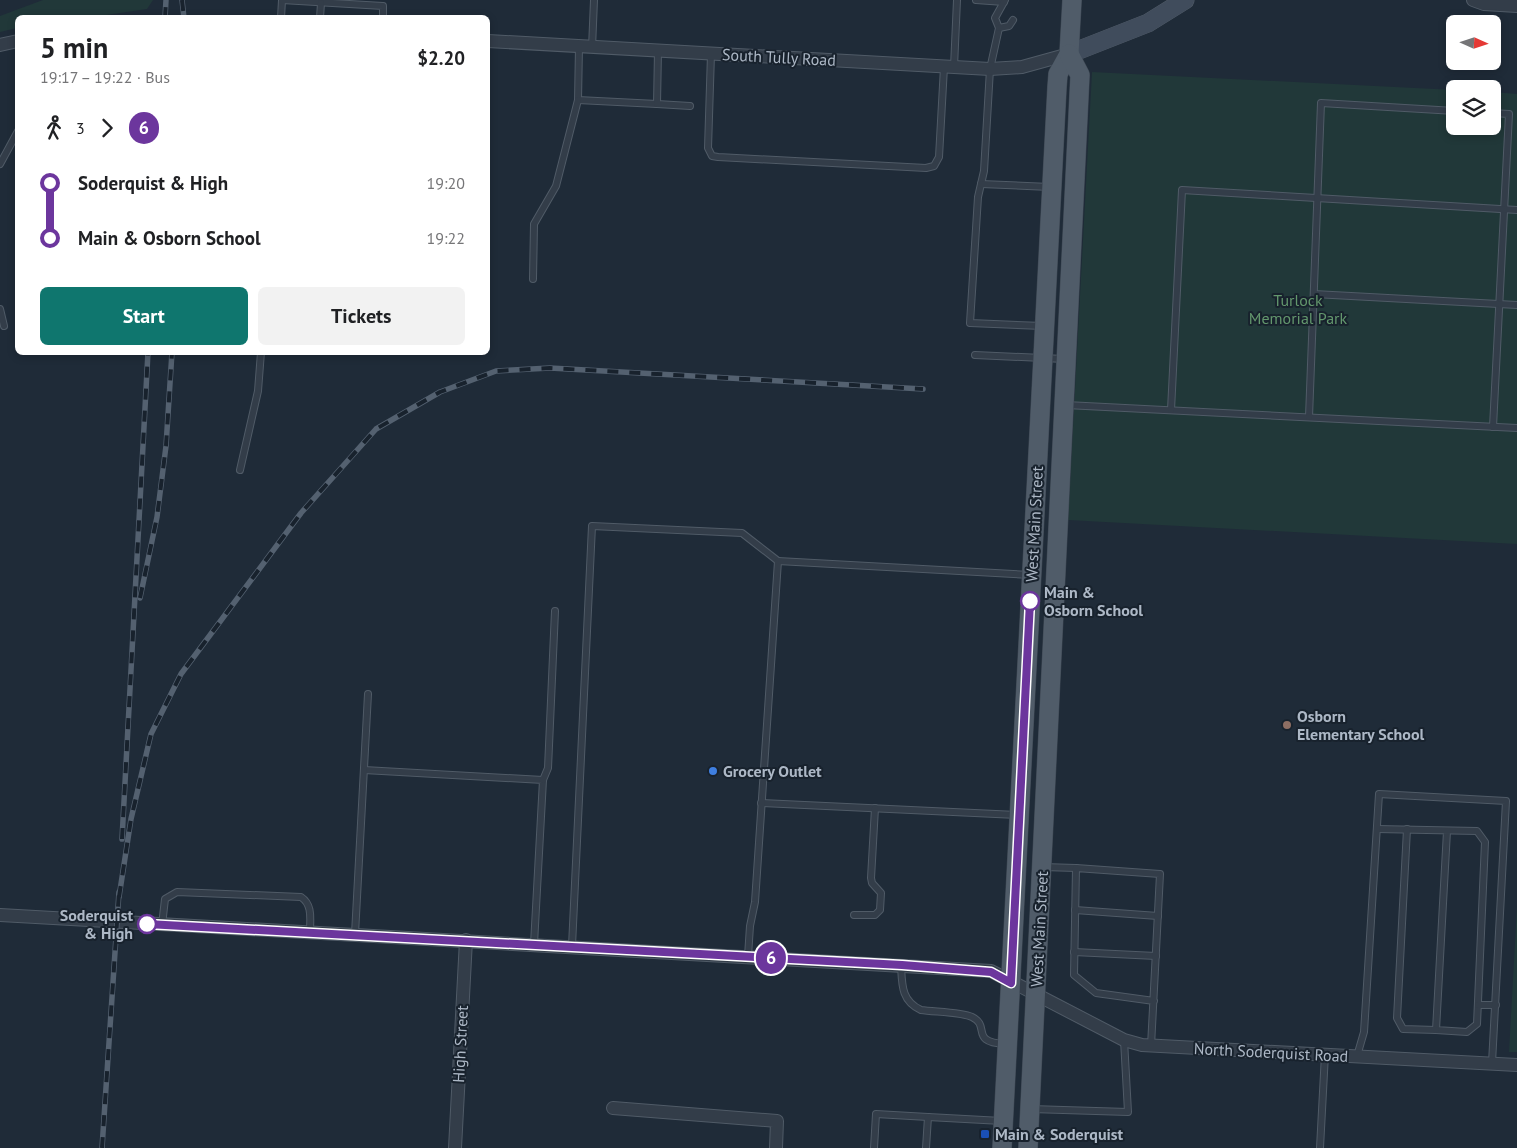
<!DOCTYPE html>
<html lang="en">
<head>
<meta charset="utf-8">
<style>
  body { margin:0; font-family:"PT Sans",sans-serif; background:#f2f2f2; color:#202124; height:100vh; display:flex; flex-direction:column; font-size:19px; white-space:nowrap }
  * { box-sizing:border-box; margin:0 }
  p { font-size:16px; color:#757577 }
  .icon { flex:none; width:28px; height:28px; fill:none; stroke:currentColor; stroke-width:2; stroke-linecap:round; stroke-linejoin:round }
  .map { position:relative; flex:1; overflow:hidden }
  .drawer { position:absolute; left:15px; top:15px; width:475px; height:340px; display:flex; flex-direction:column; background:#fff; border-radius:8px; box-shadow:0 2px 8px #0003 }
  .drawer>* { flex:none }
  .badge { padding:0 10px; border-radius:16px; font-size:18px; line-height:32px }
  .needle { width:32px; rotate:93deg }
  .controls { position:absolute; left:1446px; top:15px; display:grid; gap:10px }
  .controls a { display:grid; place-items:center; width:55px; height:55px; border-radius:8px; background:#fff; box-shadow:0 2px 8px #0003; font-size:25px }
  .map>.badge { position:absolute; translate:-50% -50%; box-shadow:0 0 0 2px #fff }
  .legs { display:flex; align-items:center; gap:8px; height:55px; padding:0 25px; font-size:16px }
  .legs p { margin-inline-start:auto }
  .overview { display:flex; align-items:center; justify-content:space-between; height:85px; padding:0 25px }
  h1 { font-size:28px; font-weight:800; line-height:38px }
  .primary-button { display:flex; gap:10px; margin-top:auto; padding:10px 25px }
  .primary-button a { flex:1; height:58px; border-radius:8px; background:#0f766e; color:#fff; font-size:20px; font-weight:800; line-height:58px; text-align:center }
  .primary-button a+a { background:#f2f2f2; color:#202124 }
  ul { padding:0 25px; list-style:none }
  li { display:flex; align-items:center; gap:18px; height:55px; font-size:19px }
  li i { display:grid; place-items:center; width:8px; height:100%; margin:0 6px; background:currentColor }
  li i::after { content:''; width:12px; height:12px; margin:-6px; border:4px solid; border-radius:50%; background:#fff }
  li p { margin-inline-start:auto }
  li:first-child i { background:linear-gradient(#0000 50%,currentColor 0) }
  li:last-child i { background:linear-gradient(currentColor 50%,#0000 0) }
  .map>svg:first-child { display:block }
  .green { fill:#213839 }
  .lines { fill:none; stroke-linecap:round; stroke-linejoin:round }
  .lane-casing { stroke:#505b67; stroke-width:8 }
  .street-casing { stroke:#505b67; stroke-width:14 }
  .secondary-casing { stroke:#505b67; stroke-width:19 }
  .primary-casing { stroke:#3c4652; stroke-width:20 }
  .lane { stroke:#333d49; stroke-width:6 }
  .street { stroke:#333d49; stroke-width:12 }
  .secondary { stroke:#404c5c; stroke-width:18 }
  .primary { stroke:#505c69; stroke-width:19 }
  .rail-casing { stroke:#546170; stroke-width:5.5 }
  .rail { stroke:#18222d; stroke-width:4; stroke-dasharray:11; stroke-linecap:butt }
  .line-1-casing { stroke:#fff; stroke-width:11 }
  .line-1 { stroke:#6c369d; stroke-width:8 }
  .stop-1-dot { fill:#fff; stroke:#6c369d; stroke-width:2.5 }
  .education-dot { fill:#8d6e63; stroke:#18222d; stroke-width:2 }
  .shop-dot { fill:#3f7fe0; stroke:#18222d; stroke-width:2 }
  .transit-dot { fill:#1a4fb4; stroke:#18222d; stroke-width:2 }
  .labels { text-anchor:middle; dominant-baseline:central; stroke-width:4; stroke-linejoin:round; paint-order:stroke }
  .street-label { font-size:16px; fill:#adb8c6; stroke:#18222d }
  .park-label { font-size:16px; fill:#63976d; stroke:#18222d }
  .stop-label { font-size:16px; font-weight:bold; fill:#adb8c6; stroke:#18222d; text-anchor:start }
  .poi-label { font-size:16px; font-weight:bold; fill:#adb8c6; stroke:#18222d; text-anchor:start }
</style>
</head>
<body>
<div class="map">
<svg width="1517" height="1148" viewBox="0 0 1517 1148">
  <rect width="100%" height="100%" fill="#1f2b38"/>
  <!-- green -->
  <g class="green">
    <path d="M 43,0 L 153,0 L 147,9 L 86,18 L 18,18 L 17,28 L 0,32 L 0,16 Z"/>
    <path d="M 1092,72 L 1455,90 L 1455,126 L 1492,126 L 1493,92 L 1517,94 L 1517,544 L 1068,520 Z"/>
    <path d="M 1517,906 L 1517,1052 L 1509,1052 Z"/>
  </g>
  <g class="lines">
    <!-- lane casing -->
    <g class="lane-casing">
      <g id="lane">
        <path d="M 976,0 L 1004,2"/>
        <path d="M 1005,0 L 995,18 L 999,28 L 990,69 L 984,171 L 978,197 L 970,323 L 1043,326"/>
        <path d="M 281,18 L 282,0 L 383,6 L 383,18"/>
        <path d="M 320,18 L 321,3"/>
        <path d="M 999,28 L 1009,26 L 1013,20"/>
        <path d="M 579,47 L 578,100 L 657,104"/>
        <path d="M 592,48 L 594,0"/>
        <path d="M 658,51 L 657,104 L 690,106"/>
        <path d="M 711,54 L 708,148 L 712,156 L 718,157 L 926,168 L 934,166 L 939,157 L 944,67"/>
        <path d="M 954,67 L 957,0"/>
        <path d="M 1492,113 L 1509,114 L 1493,427"/>
        <path d="M 0,164 L 18,131"/>
        <path d="M 981,184 L 1050,187"/>
        <path d="M 533,279 L 534,224 L 556,186 L 578,100"/>
        <path d="M 1314,294 L 1517,305"/>
        <path d="M 0,309 L 4,326"/>
        <path d="M 975,355 L 1064,359"/>
        <path d="M 1066,405 L 1517,428"/>
        <path d="M 1171,410 L 1182,190 L 1517,210"/>
        <path d="M 1309,417 L 1321,103 L 1455,111"/>
        <path d="M 240,470 L 258,391 L 261,352"/>
        <path d="M 364,770 L 543,780 L 534,944"/>
        <path d="M 543,780 L 548,768 L 555,611"/>
        <path d="M 761,803 L 1017,815"/>
        <path d="M 1377,829 L 1477,831 L 1485,842 L 1477,1024 L 1467,1032 L 1436,1030 L 1447,831"/>
        <path d="M 1407,829 L 1397,1018 L 1403,1029 L 1436,1030"/>
        <path d="M 1043,867 L 1076,868"/>
        <path d="M 1075,910 L 1158,916"/>
        <path d="M 854,915 L 875,915 L 880,910 L 881,893 L 872,883 L 871,878 L 875,808"/>
        <path d="M 162,925 L 165,899 L 177,892 L 301,897 C 313,905 310,919 310,932"/>
        <path d="M 355,934 L 368,694"/>
        <path d="M 572,946 L 592,526 L 742,533 L 778,561"/>
        <path d="M 1074,952 L 1156,956"/>
        <path d="M 748,956 L 750,926 L 755,902 L 778,561 L 1030,575"/>
        <path d="M 901,965 C 902,984 901,1001 921,1010 C 934,1012 961,1012 972,1017 C 991,1026 969,1042 1005,1044"/>
        <path d="M 1478,1005 L 1496,1005"/>
        <path d="M 1151,1046 L 1160,874 L 1076,868 L 1074,975 L 1096,993 L 1154,1001"/>
        <path d="M 1357,1056 L 1364,1032 L 1379,794 L 1506,801 L 1492,1063"/>
        <path d="M 1031,1109 L 1128,1112 L 1124,1040"/>
        <path d="M 874,1148 L 876,1114 L 928,1117"/>
        <path d="M 926,1148 L 928,1117 L 1002,1121"/>
        <path d="M 1320,1148 L 1325,1054"/>
      </g>
    </g>
    <!-- street casing -->
    <g class="street-casing">
      <g id="street">
        <path d="M 1473,0 L 1484,4 L 1517,6"/>
        <path d="M 488,41 L 990,69 L 1022,67 L 1069,54"/>
        <path d="M 0,45 L 18,41"/>
        <path d="M 0,915 L 991,971 L 1124,1040 L 1142,1045 L 1517,1065"/>
        <path d="M 613,1108 L 777,1121 L 776,1148"/>
        <path d="M 455,1148 L 466,940"/>
      </g>
    </g>
    <!-- secondary casing -->
    <g class="secondary-casing">
      <path id="secondary" d="M 1069,54 L 1148,23 L 1185,0"/>
    </g>
    <!-- primary casing -->
    <g class="primary-casing">
      <g id="primary">
        <path d="M 1002,1148 L 1057,87 L 1058,74 L 1069,54 L 1072,0"/>
        <path d="M 1028,1148 L 1080,75 L 1069,54"/>
      </g>
    </g>
    <!-- lane -->
    <use href="#lane" class="lane"/>
    <!-- street -->
    <use href="#street" class="street"/>
    <!-- secondary -->
    <use href="#secondary" class="secondary"/>
    <!-- primary -->
    <use href="#primary" class="primary"/>
    <!-- rail casing -->
    <g class="rail-casing">
      <g id="rail">
        <path d="M 182,0 L 184,18"/>
        <path d="M 165,18 L 166,0"/>
        <path d="M 140,598 L 157,517 L 166,446 L 172,352"/>
        <path d="M 122,839 L 148,352"/>
        <path d="M 119,897 L 131,819 L 151,734 L 181,674 L 301,513 L 376,429 L 440,392 L 496,371 L 550,368 L 923,389"/>
        <path d="M 102,1148 L 119,892"/>
      </g>
    </g>
    <!-- rail -->
    <use href="#rail" class="rail"/>
  </g>
  <g class="lines">
    <!-- line-1 casing -->
    <g class="line-1-casing">
      <path id="line-1" d="M 147,924 L 902,965 L 991,972 L 1011,983 L 1030,601"/>
    </g>
    <!-- line-1 -->
    <use href="#line-1" class="line-1"/>
  </g>
  <!-- markers -->
  <g class="stop-1-dot">
    <circle cx="1030" cy="601" r="9"/>
    <circle cx="147" cy="924" r="9"/>
  </g>
  <circle class="education-dot" cx="1287" cy="725" r="5"/>
  <circle class="shop-dot" cx="713" cy="771" r="5"/>
  <rect class="transit-dot" x="980" y="1129" width="10" height="10" rx="2.5"/>
  <g class="labels">
    <!-- street labels -->
    <g class="street-label">
      <text transform="translate(779 57) rotate(3)">South Tully Road</text>
      <text transform="translate(1034 524) rotate(-87)">West Main Street</text>
      <text transform="translate(1039 929) rotate(-87)">West Main Street</text>
      <text transform="translate(460 1044) rotate(-87)">High Street</text>
      <text transform="translate(1271 1052) rotate(3)">North Soderquist Road</text>
    </g>
    <!-- park labels -->
    <g class="park-label">
      <text x="1298" y="300">Turlock<tspan x="1298" dy="18">Memorial Park</tspan></text>
    </g>
    <!-- stop labels -->
    <g class="stop-label">
      <text x="1044" y="592">Main &amp;<tspan x="1044" dy="18">Osborn School</tspan></text>
      <text x="133" y="915" text-anchor="end">Soderquist<tspan x="133" dy="18">&amp; High</tspan></text>
    </g>
    <!-- poi labels -->
    <g class="poi-label">
      <text x="1297" y="716">Osborn<tspan x="1297" dy="18">Elementary School</tspan></text>
      <text x="723" y="771">Grocery Outlet</text>
      <text x="995" y="1134">Main &amp; Soderquist</text>
    </g>
  </g>
</svg>
<div class="controls">
<a><svg class="needle" viewBox="-14 -14 28 28"><path d="M0-13l5 13h-10z" fill="#e53935"/><path d="M0 13l5-13h-10z" fill="#757577"/></svg></a>
<a><svg class="icon" aria-label="layers" viewBox="0 0 24 24"><path d="M12 4l9 5-9 5-9-5zM3 14l9 5 9-5"/></svg></a>
</div>
<b class="badge" style="left:771px;top:958px;background:#6c369d;color:#fff">6</b>
<section class="drawer">
<div class="overview"><div><h1>5 min</h1><p>19:17 – 19:22 · Bus</p></div><b>$2.20</b></div>
<div class="legs"><svg class="icon" aria-label="walk" viewBox="0 0 24 24"><circle cx="13" cy="4" r="2"/><path d="M13 8l-2 6 4 7M11 14l-3 7M7 12l3-4h3l4 4"/></svg>3<svg class="icon" aria-label="forward" viewBox="0 0 24 24"><path d="M9 5l7 7-7 7"/></svg><b class="badge" style="background:#6c369d;color:#fff">6</b></div>
<ul>
<li><i style="color:#6c369d"></i><b>Soderquist &amp; High</b><p>19:20</p></li>
<li><i style="color:#6c369d"></i><b>Main &amp; Osborn School</b><p>19:22</p></li>
</ul>
<div class="primary-button"><a>Start</a><a>Tickets</a></div>
</section>
</div>
</body>
</html>
